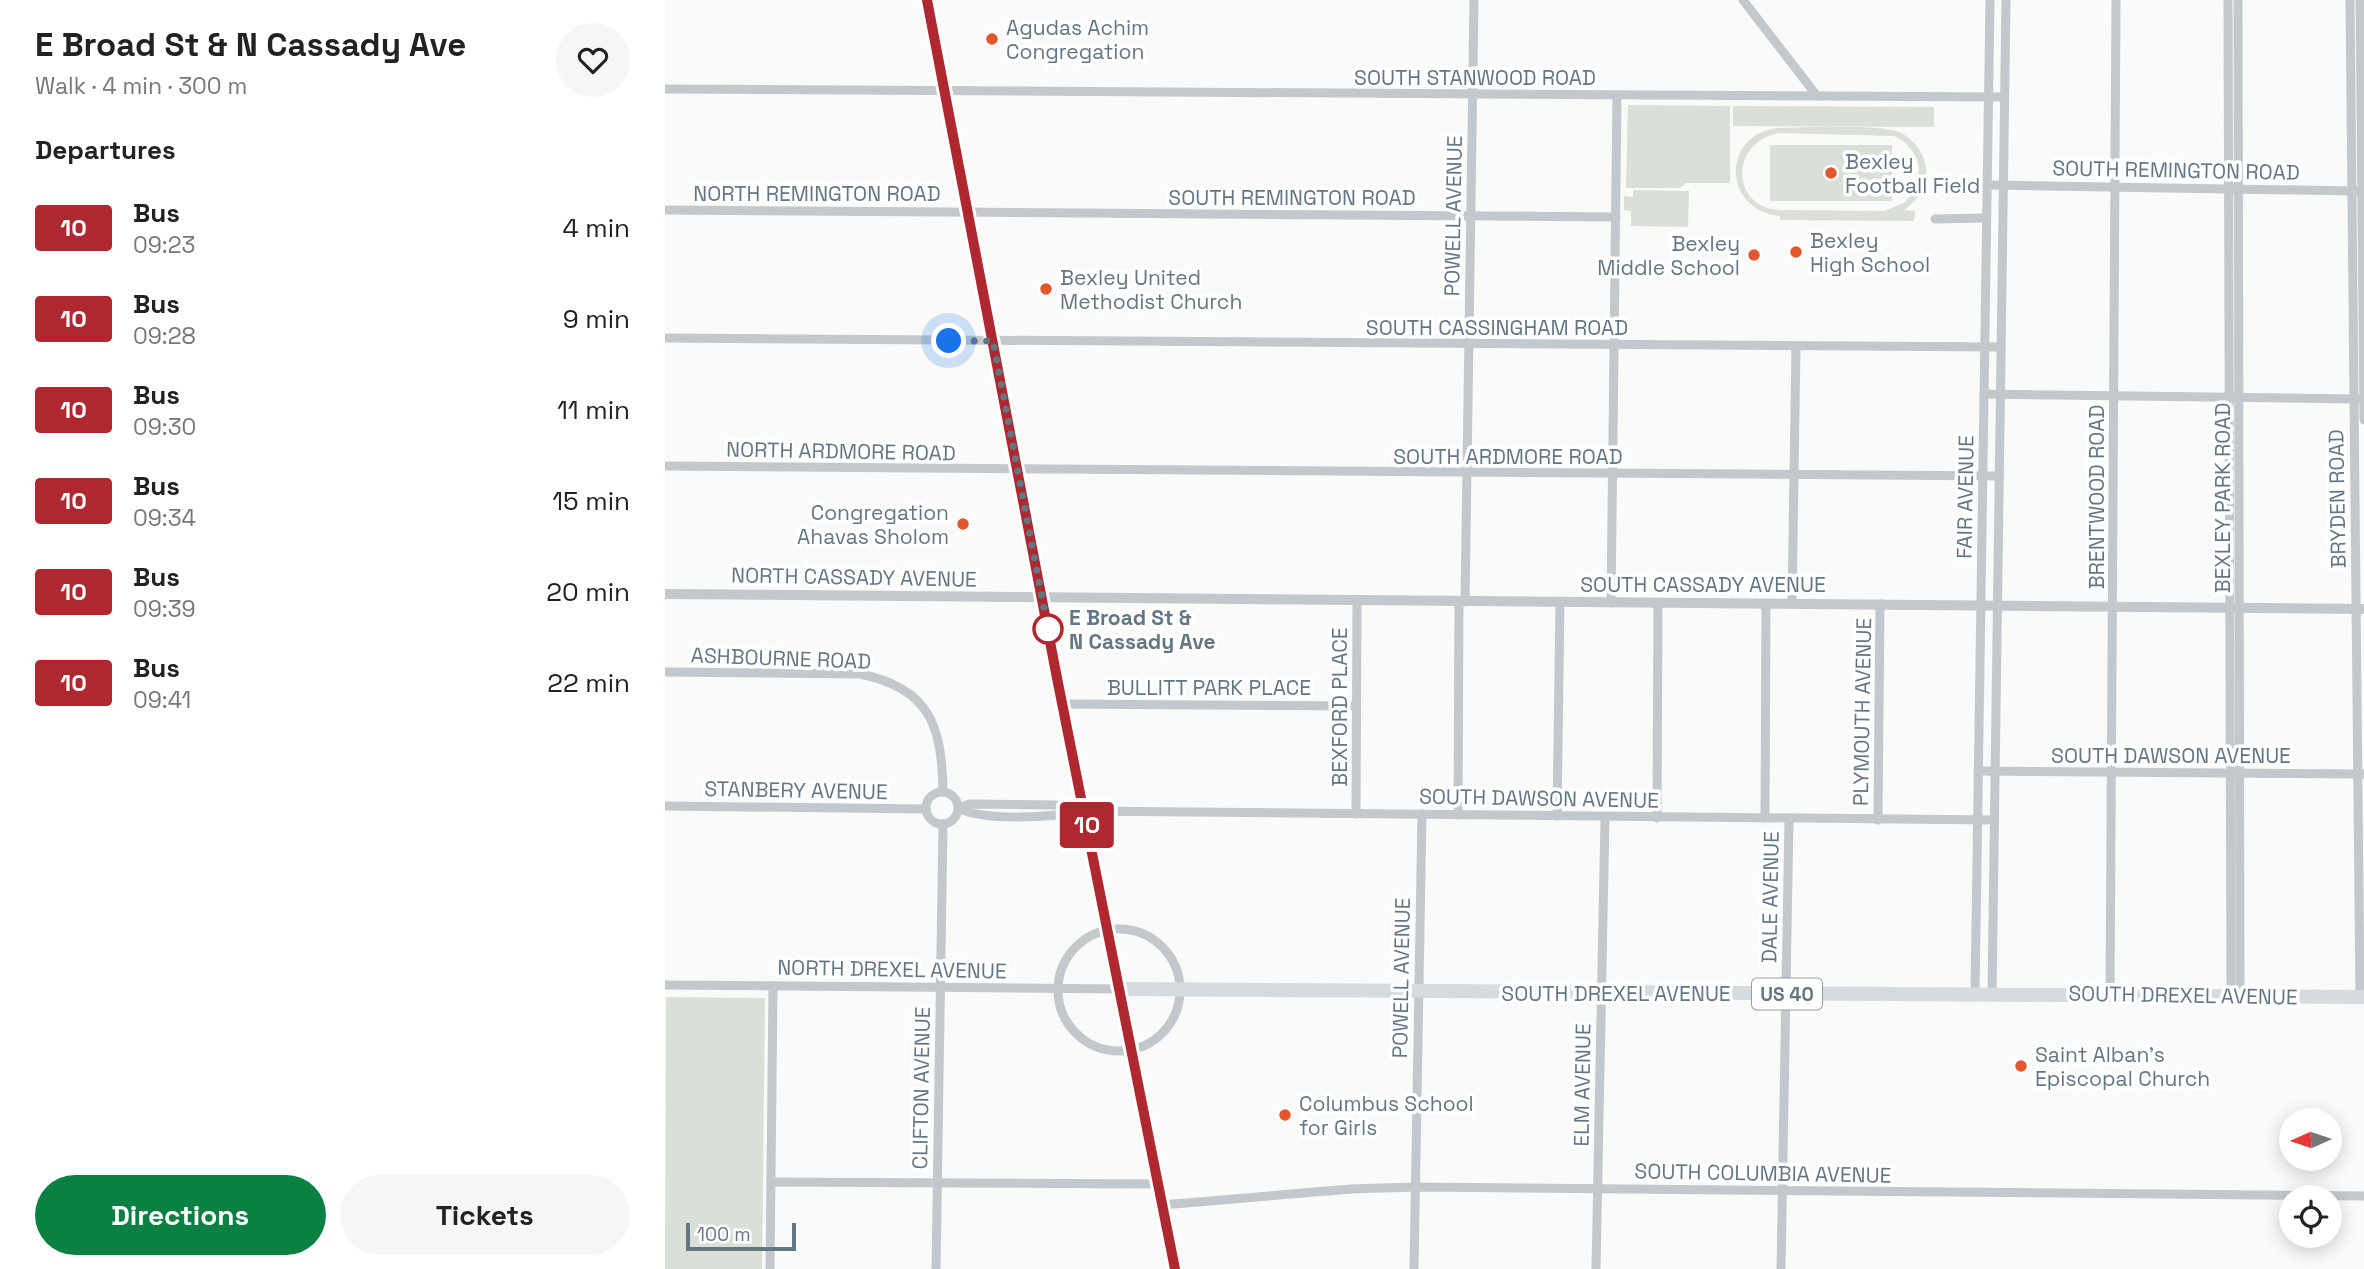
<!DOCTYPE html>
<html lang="en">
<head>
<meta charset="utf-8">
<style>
  body { margin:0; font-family:"Space Grotesk",sans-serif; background:#f6f6f6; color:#222; height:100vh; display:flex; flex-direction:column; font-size:26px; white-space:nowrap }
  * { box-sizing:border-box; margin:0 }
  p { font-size:23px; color:#767676 }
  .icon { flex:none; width:38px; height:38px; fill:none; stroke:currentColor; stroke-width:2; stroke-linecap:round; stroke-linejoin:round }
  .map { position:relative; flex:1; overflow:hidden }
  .drawer { display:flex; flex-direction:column; background:#fff; width:665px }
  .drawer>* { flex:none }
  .badge { padding:0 14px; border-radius:5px; font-size:24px; line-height:46px }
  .needle { width:46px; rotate:267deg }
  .tools { position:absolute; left:1614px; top:1108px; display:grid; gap:14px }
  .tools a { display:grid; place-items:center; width:63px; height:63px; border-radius:50%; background:#fff; box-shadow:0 4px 18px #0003; font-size:35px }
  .scale { position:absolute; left:21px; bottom:18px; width:110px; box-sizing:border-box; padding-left:7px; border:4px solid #657683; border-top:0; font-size:19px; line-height:24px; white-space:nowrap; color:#657683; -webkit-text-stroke:5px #fff; paint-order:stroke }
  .you { position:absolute; width:35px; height:35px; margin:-18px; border:5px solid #fff; border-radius:50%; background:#1a73e8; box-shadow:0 0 0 10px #1a73e833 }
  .map>.badge { position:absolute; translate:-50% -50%; box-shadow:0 0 0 4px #fff }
  h2 { padding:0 35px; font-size:26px; line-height:63px }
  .round { display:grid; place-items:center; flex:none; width:74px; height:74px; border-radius:37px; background:#f6f6f6 }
  .head { display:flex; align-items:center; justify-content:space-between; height:119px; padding:0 35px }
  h1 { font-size:33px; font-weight:700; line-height:52px }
  .action { display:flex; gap:14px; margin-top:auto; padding:14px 35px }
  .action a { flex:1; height:80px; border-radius:42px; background:#0b8043; color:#fff; font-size:28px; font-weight:700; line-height:80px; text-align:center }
  .action a+a { background:#f6f6f6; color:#222 }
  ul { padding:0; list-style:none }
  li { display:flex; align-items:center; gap:21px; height:91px; padding:0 35px }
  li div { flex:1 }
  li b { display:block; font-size:26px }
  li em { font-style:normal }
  li .badge { min-width:77px; font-weight:700; text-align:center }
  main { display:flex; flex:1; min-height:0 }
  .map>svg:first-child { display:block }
  .green { fill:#dadfd7; fill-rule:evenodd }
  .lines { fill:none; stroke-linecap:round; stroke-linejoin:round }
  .minor { stroke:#c3c8cc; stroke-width:9 }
  .tertiary { stroke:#c3c8cc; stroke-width:10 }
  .primary { stroke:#d6dbdf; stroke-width:14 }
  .line-casing { stroke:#fff; stroke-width:16 }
  .line { stroke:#af272f; stroke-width:10 }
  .walk { stroke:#657683; stroke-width:7; stroke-dasharray:0 12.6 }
  .poi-dot { fill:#e4572e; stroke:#fff; stroke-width:2.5 }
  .stop-dot { fill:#fff; stroke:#af272f; stroke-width:3.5 }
  .labels { text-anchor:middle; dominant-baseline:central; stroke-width:7; stroke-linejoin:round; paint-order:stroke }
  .shield { fill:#fff; stroke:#939fa8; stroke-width:2 }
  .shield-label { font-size:19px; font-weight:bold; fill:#657683 }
  .poi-label { font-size:21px; fill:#657683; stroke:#fff; text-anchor:start }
  .street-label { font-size:21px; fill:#657683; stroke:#fff }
  .stop-label { font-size:21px; font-weight:bold; fill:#657683; stroke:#fff; text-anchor:start }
</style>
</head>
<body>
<main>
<section class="drawer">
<div class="head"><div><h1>E Broad St &amp; N Cassady Ave</h1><p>Walk · 4 min · 300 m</p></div><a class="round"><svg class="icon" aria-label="heart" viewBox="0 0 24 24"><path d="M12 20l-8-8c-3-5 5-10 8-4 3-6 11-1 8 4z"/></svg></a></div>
<h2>Departures</h2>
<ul>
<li><span class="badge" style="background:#af272f;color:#fff">10</span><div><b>Bus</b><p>09:23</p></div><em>4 min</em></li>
<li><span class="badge" style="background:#af272f;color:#fff">10</span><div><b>Bus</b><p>09:28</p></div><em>9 min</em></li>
<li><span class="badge" style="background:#af272f;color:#fff">10</span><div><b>Bus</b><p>09:30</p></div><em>11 min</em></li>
<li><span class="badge" style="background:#af272f;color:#fff">10</span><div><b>Bus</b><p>09:34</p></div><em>15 min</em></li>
<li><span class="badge" style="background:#af272f;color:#fff">10</span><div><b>Bus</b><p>09:39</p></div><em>20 min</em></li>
<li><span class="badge" style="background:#af272f;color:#fff">10</span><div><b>Bus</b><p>09:41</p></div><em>22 min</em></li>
</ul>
<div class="action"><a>Directions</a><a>Tickets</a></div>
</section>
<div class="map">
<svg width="1699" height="1269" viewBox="0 0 1699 1269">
  <rect width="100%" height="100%" fill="#fafaf8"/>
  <!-- green -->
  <g class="green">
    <path d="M 963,105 L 1065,106 L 1065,183 L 1021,183 L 1015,188 L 961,188 Z"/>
    <path d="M 1068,106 L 1269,107 L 1269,127 L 1068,126 Z"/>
    <path d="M 1113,128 C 1139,128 1219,123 1238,134 C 1250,141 1260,155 1261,169 C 1262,187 1253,200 1239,210 L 1250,211 L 1249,221 L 1115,220 L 1115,216 C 1057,211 1056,134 1113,128 ZM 1114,133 L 1229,136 L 1237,140 L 1246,149 L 1252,159 L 1254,170 L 1250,191 L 1239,203 L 1219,211 L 1114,210 C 1065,207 1065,142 1114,133 Z"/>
    <rect x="1105" y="145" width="122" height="56"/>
    <path d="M 968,190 L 1024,191 L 1023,227 L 966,226 L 966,211 L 959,210 L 959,196 L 968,197 Z"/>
    <path d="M 1,997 L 100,998 L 97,1269 L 0,1269 Z"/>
  </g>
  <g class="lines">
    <!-- minor -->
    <g class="minor">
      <path d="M 1078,0 L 1152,96"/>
      <path d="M 1563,0 L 1566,995"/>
      <path d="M 1573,0 L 1575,995"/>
      <path d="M 1685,0 L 1695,997"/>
      <path d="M 1695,0 L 1699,420"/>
      <path d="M 0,89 L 1339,97"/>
      <path d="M 1322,185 L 1691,191"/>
      <path d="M 0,210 L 951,217"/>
      <path d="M 1270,219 L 1321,218"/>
      <path d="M 0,338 L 1336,347"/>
      <path d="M 1319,394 L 1692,399"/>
      <path d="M 0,466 L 1334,476"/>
      <path d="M 800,602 L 809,0"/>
      <path d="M 946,603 L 952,95"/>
      <path d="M 1127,604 L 1131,346"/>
      <path d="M 0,672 L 195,674 C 265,688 277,726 278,792"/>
      <path d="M 397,704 L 691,706"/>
      <path d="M 1313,771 L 1699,774"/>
      <circle cx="277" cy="808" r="16"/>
      <path d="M 0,806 L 261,809"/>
      <path d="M 293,808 C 321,822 387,817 419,811 L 1329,820"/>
      <path d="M 293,808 L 305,804 L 390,805 L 414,810"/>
      <path d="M 691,814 L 692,601"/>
      <path d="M 793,815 L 794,601"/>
      <path d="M 892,816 L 895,602"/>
      <path d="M 992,818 L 993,603"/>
      <path d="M 1100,818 L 1101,604"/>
      <path d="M 1213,820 L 1215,604"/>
      <circle cx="454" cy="990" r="61"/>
      <path d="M 0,985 L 454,989"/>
      <path d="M 1327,993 L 1341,0"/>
      <path d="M 1310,994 L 1325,0"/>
      <path d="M 1445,994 L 1451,0"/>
      <path d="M 106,1182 L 493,1184"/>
      <path d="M 497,1205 L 686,1189 L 750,1187 L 1699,1196"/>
      <path d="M 105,1269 L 108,986"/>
      <path d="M 271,1269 L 278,824"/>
      <path d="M 749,1269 L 757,814"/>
      <path d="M 931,1269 L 940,817"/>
      <path d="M 1116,1269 L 1124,819"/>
    </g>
    <!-- tertiary -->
    <path class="tertiary" d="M 0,594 L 1699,609"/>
    <!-- primary -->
    <g class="primary">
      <path d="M 262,0 L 397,704 L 510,1269"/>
      <path d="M 454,989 L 1699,997"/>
    </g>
  </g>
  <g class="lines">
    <!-- line casing -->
    <g class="line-casing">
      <path id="line" d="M 262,0 L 392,678 L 510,1269"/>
    </g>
    <!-- line -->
    <use href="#line" class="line"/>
    <!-- walk -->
    <path class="walk" d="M 284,341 L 328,341 L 383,629"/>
  </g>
  <!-- markers -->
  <g class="poi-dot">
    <circle cx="327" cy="39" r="7"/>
    <circle cx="1166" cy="173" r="7"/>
    <circle cx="1131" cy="252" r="7"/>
    <circle cx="1089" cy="255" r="7"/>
    <circle cx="381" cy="289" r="7"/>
    <circle cx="298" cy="524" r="7"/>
    <circle cx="1356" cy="1066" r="7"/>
    <circle cx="620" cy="1115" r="7"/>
  </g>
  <circle class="stop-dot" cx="383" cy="629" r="14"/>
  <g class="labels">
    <!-- shield labels -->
    <rect class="shield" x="1087" y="978.5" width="70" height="31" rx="5"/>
    <g class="shield-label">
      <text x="1122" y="994">US 40</text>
    </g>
    <!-- poi labels -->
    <g class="poi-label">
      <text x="341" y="27">Agudas Achim<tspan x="341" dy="24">Congregation</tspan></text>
      <text x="1180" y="161">Bexley<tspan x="1180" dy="24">Football Field</tspan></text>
      <text x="1145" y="240">Bexley<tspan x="1145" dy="24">High School</tspan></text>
      <text x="1075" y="243" text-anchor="end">Bexley<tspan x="1075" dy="24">Middle School</tspan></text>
      <text x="395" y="277">Bexley United<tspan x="395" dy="24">Methodist Church</tspan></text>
      <text x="284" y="512" text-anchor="end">Congregation<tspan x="284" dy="24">Ahavas Sholom</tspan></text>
      <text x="1370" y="1054">Saint Alban's<tspan x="1370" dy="24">Episcopal Church</tspan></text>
      <text x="634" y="1103">Columbus School<tspan x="634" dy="24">for Girls</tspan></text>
    </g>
    <!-- street labels -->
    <g class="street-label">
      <text x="810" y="77">SOUTH STANWOOD ROAD</text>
      <text transform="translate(1511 170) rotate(1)">SOUTH REMINGTON ROAD</text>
      <text x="152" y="193">NORTH REMINGTON ROAD</text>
      <text x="627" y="197">SOUTH REMINGTON ROAD</text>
      <text transform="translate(788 216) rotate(-89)">POWELL AVENUE</text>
      <text x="832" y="327">SOUTH CASSINGHAM ROAD</text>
      <text transform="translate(176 451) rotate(1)">NORTH ARDMORE ROAD</text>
      <text x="843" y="456">SOUTH ARDMORE ROAD</text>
      <text transform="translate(1300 497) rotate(-89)">FAIR AVENUE</text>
      <text transform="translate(1431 497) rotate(-90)">BRENTWOOD ROAD</text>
      <text transform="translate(1557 498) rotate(-90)">BEXLEY PARK ROAD</text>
      <text transform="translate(1672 499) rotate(-91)">BRYDEN ROAD</text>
      <text transform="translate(189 577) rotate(1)">NORTH CASSADY AVENUE</text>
      <text x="1038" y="584">SOUTH CASSADY AVENUE</text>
      <text transform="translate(116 658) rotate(2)">ASHBOURNE ROAD</text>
      <text x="544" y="687">BULLITT PARK PLACE</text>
      <text transform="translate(674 707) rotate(-90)">BEXFORD PLACE</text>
      <text transform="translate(1197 712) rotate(-89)">PLYMOUTH AVENUE</text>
      <text x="1506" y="755">SOUTH DAWSON AVENUE</text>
      <text transform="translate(131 790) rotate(1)">STANBERY AVENUE</text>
      <text transform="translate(874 798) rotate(1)">SOUTH DAWSON AVENUE</text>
      <text transform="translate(1105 897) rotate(-89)">DALE AVENUE</text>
      <text transform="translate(227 969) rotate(1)">NORTH DREXEL AVENUE</text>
      <text transform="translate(736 978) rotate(-89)">POWELL AVENUE</text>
      <text x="951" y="993">SOUTH DREXEL AVENUE</text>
      <text transform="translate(1518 995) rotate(1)">SOUTH DREXEL AVENUE</text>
      <text transform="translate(917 1085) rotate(-89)">ELM AVENUE</text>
      <text transform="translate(256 1088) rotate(-89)">CLIFTON AVENUE</text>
      <text transform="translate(1098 1173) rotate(1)">SOUTH COLUMBIA AVENUE</text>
    </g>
    <!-- stop labels -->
    <g class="stop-label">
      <text x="404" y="617">E Broad St &amp;<tspan x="404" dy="24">N Cassady Ave</tspan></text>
    </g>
  </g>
</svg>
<div class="tools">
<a><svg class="needle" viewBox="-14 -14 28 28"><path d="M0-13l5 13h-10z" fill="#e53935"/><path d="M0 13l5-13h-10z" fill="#767676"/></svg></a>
<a><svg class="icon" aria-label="locate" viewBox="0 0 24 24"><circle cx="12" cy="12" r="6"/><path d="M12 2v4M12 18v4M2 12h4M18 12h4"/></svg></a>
</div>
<div class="scale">100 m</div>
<div class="you" style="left:284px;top:341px"></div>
<b class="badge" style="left:422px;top:825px;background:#af272f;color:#fff">10</b>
</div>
</main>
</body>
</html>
